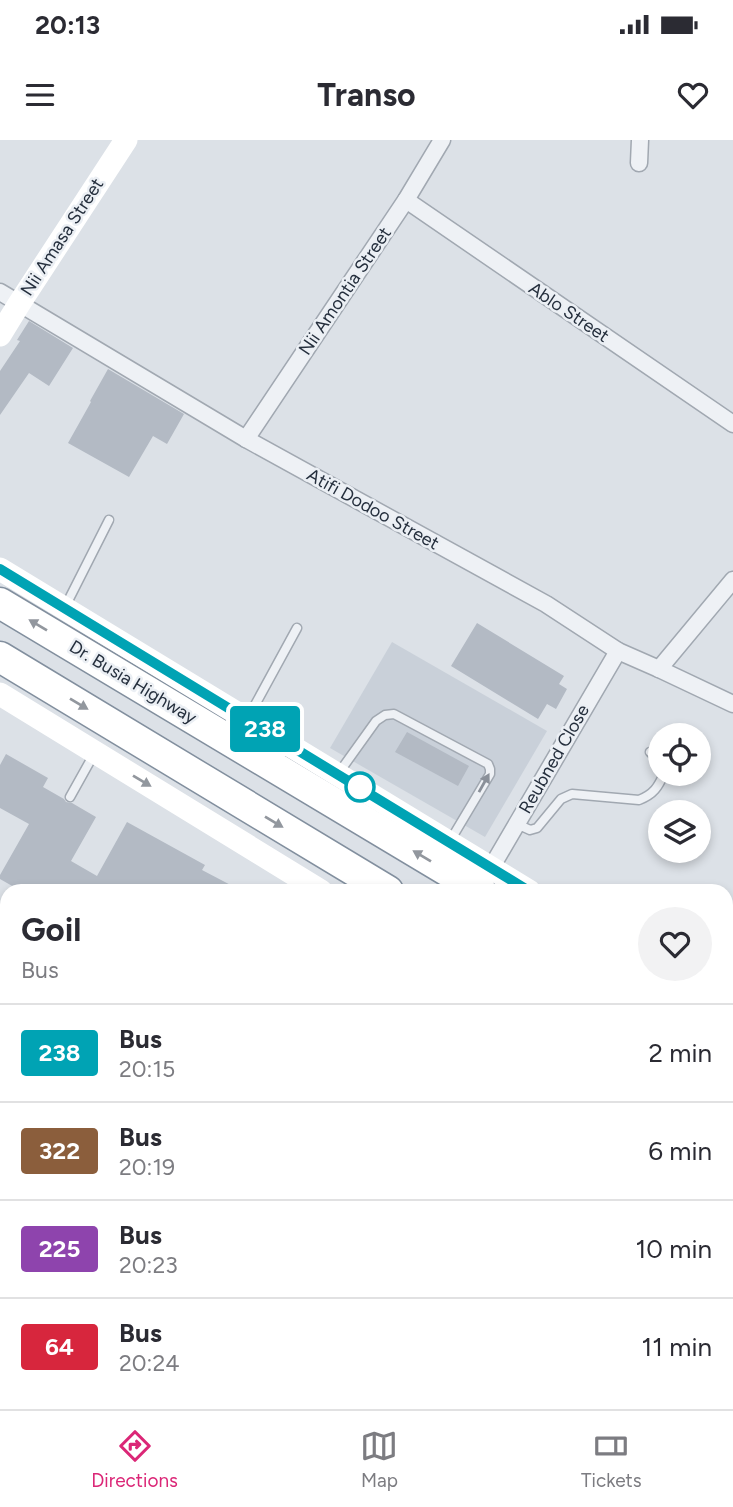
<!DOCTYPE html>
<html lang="en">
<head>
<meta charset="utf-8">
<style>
  body { margin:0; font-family:Figtree,sans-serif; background:#f2f2f3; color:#2b2b33; height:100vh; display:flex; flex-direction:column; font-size:26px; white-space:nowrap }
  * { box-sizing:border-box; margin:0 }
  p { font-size:23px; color:#7c7c81 }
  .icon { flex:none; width:38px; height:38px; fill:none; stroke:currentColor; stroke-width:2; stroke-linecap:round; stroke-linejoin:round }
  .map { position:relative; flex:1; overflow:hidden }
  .sheet { position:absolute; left:0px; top:744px; width:733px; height:527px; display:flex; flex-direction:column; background:#fff; border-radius:21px 21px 0 0; box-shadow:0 4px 10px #0003 }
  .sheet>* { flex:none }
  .badge { padding:0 14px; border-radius:5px; font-size:24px; line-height:46px }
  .controls { position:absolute; left:648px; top:583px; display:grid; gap:14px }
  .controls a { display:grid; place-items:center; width:63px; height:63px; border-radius:50%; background:#fff; box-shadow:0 4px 10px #0003; font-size:35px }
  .map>.badge { position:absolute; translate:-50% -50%; box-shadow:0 0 0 4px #fff }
  .round { display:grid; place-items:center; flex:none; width:74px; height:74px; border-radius:37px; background:#f2f2f3 }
  .headline { display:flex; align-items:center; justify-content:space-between; height:119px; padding:0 21px }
  h1 { font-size:33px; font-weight:700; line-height:52px }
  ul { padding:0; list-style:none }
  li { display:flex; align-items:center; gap:21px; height:98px; padding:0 21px; border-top:2px solid #e1e1e2 }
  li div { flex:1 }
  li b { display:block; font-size:26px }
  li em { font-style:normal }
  li .badge { min-width:77px; font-weight:700; text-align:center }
  .status { display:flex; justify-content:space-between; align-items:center; height:49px; padding:0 35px; background:#fff; direction:ltr }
  .status svg { height:19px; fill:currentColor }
  header { display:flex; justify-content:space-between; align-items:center; height:91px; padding:0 21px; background:#fff; font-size:32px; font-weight:700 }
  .tab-bar { display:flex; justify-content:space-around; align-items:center; height:98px; border-top:2px solid #e1e1e2; background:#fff; font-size:19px; color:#7c7c81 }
  .tab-bar a { display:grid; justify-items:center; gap:4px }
  .tab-bar .on { color:#db2777 }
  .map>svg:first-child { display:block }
  .built { fill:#c9d0d9 }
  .green { fill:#c3d1bc }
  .building { fill:#b3bac4 }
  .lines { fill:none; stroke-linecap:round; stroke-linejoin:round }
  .lane-casing { stroke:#a1a8b1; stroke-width:11 }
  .street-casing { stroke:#a1a8b1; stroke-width:19 }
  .highway-casing { stroke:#828f9e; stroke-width:33 }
  .lane { stroke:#eef1f5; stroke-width:8 }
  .street { stroke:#eef1f5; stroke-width:16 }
  .secondary { stroke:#fff; stroke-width:23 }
  .highway { stroke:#fff; stroke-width:30 }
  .oneway { fill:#92979e }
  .oneway2 { fill:#8a9099 }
  .line-casing { stroke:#fff; stroke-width:16 }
  .line { stroke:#00a3b4; stroke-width:10 }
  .stop-dot { fill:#fff; stroke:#00a3b4; stroke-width:3.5 }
  .labels { text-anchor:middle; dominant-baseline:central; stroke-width:5; stroke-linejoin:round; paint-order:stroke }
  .street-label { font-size:18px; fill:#252f3d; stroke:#ebeff4 }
</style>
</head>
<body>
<div class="status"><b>20:13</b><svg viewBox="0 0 49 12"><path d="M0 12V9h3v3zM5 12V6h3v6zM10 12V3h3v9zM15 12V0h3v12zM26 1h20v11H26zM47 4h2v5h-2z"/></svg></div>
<header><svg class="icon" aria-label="menu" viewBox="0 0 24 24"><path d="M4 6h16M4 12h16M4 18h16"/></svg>Transo<svg class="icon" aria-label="heart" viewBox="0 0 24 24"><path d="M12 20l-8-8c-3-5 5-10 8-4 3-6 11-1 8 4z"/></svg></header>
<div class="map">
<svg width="733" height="1269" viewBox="0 0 733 1269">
  <rect width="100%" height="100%" fill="#dce1e7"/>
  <!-- built -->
  <path class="built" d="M 392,502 L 547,591 L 485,697 L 330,608 Z"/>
  <!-- green -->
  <path class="green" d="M 726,1081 L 733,1085 L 733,1269 L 720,1264 L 726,1264 Z"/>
  <!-- building -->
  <g class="building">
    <path d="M 29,181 L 73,208 L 49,246 L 29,233 L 0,275 L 0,231 L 20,201 L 17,200 Z"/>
    <path d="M 108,229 L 184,274 L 167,304 L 153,296 L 129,337 L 68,303 L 91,262 L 90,261 Z"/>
    <path d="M 477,483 L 564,536 L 559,544 L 567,549 L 556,569 L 547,564 L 538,579 L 451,526 Z"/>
    <path d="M 407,592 L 469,626 L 458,646 L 395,612 Z"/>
    <path d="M 6,614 L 48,638 L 43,647 L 64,659 L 66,662 L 72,663 L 96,677 L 71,721 L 97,736 L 127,682 L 205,725 L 202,730 L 242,751 L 21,751 L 0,739 L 0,735 L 29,684 L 0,668 L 0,625 Z"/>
  </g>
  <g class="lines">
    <!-- lane casing -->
    <g class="lane-casing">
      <g id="lane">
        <path d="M 66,465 L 109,380"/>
        <path d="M 249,576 L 297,488"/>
        <path d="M 650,612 L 660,622"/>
        <path d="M 338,634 L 376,581 L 385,575 L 394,574 L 488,624 L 490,629 L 490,634 L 450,701"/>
        <path d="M 70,657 L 94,614"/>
        <path d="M 517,684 L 530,690 L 537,688 L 561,659 L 572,654 L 639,660 C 654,654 658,647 664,634"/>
      </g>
    </g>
    <!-- street casing -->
    <g class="street-casing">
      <g id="street">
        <path d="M 639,23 L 640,0"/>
        <path d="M 406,60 L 733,284"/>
        <path d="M 0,152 L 246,299 L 546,464 L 618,511 L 659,529 L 733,564"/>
        <path d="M 246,299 L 406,60 L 442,0"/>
        <path d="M 659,529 L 733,440"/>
        <path d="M 491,728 L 618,511"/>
        <path d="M 0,947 L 7,951"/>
        <path d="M 0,1248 L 7,1236"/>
        <path d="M 476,1269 L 479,1264"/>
      </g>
    </g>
    <!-- highway casing -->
    <g class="highway-casing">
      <g id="highway">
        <path d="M 0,463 L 481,751"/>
        <path d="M 0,517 L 388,751"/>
        <path d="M 726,898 L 733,902"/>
        <path d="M 726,954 L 733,958"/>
      </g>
    </g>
    <!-- lane -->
    <use href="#lane" class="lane"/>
    <!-- street -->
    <use href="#street" class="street"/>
    <!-- secondary -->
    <g class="secondary">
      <path d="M 0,195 L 19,164 L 126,0"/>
      <path d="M 0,429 L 529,751"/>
      <path d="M 0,554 L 321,751"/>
      <path d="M 726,869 L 733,874"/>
      <path d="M 726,995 L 733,999"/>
    </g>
    <!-- highway -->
    <use href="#highway" class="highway"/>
  </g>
  <!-- one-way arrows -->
  <defs><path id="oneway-solid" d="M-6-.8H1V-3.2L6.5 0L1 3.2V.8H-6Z" transform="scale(1.75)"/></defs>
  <g class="oneway">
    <use href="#oneway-solid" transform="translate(38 485) rotate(-149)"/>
    <use href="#oneway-solid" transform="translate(79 564) rotate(31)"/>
    <use href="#oneway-solid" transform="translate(142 641) rotate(31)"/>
    <use href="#oneway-solid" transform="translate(274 682) rotate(31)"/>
    <use href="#oneway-solid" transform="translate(422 716) rotate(-149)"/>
  </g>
  <use class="oneway2" href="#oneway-solid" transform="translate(484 643) rotate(-61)"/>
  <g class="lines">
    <!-- line casing -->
    <g class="line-casing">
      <path id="line" d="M 0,429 L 529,751"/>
    </g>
    <!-- line -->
    <use href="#line" class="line"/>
  </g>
  <!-- markers -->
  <circle class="stop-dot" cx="360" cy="647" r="14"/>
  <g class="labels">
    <!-- street labels -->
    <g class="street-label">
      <text transform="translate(62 97) rotate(-57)">Nii Amasa Street</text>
      <text transform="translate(345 151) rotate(-56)">Nii Amontia Street</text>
      <text transform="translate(569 172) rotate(34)">Ablo Street</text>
      <text transform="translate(373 369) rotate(29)">Atifi Dodoo Street</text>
      <text transform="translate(133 542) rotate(31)">Dr. Busia Highway</text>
      <text transform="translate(554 619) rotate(-60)">Reubned Close</text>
    </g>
  </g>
</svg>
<div class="controls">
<a><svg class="icon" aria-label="locate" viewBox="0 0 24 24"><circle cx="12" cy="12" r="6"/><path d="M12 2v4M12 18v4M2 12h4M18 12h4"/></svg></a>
<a><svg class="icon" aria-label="layers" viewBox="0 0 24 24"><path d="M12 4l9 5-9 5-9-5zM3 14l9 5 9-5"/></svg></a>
</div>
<b class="badge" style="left:265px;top:589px;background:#00a3b4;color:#fff">238</b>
<section class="sheet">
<div class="headline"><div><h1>Goil</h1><p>Bus</p></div><a class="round"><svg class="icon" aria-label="heart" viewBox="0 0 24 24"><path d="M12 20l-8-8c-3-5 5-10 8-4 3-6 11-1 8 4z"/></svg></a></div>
<ul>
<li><span class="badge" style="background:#00a3b4;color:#fff">238</span><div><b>Bus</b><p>20:15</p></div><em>2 min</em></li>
<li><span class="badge" style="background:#8b5e3c;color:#fff">322</span><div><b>Bus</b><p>20:19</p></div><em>6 min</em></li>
<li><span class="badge" style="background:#8e44ad;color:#fff">225</span><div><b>Bus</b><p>20:23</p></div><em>10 min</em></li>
<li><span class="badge" style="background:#d7263d;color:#fff">64</span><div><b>Bus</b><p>20:24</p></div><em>11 min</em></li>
</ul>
</section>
</div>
<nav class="tab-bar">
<a class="on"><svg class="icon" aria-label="directions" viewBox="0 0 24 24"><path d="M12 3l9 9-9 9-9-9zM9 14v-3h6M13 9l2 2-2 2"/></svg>Directions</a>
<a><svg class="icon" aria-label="map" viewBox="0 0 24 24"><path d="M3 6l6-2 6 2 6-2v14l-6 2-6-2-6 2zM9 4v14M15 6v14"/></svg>Map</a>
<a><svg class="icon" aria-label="tickets" viewBox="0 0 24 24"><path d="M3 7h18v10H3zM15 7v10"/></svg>Tickets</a>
</nav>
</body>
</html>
